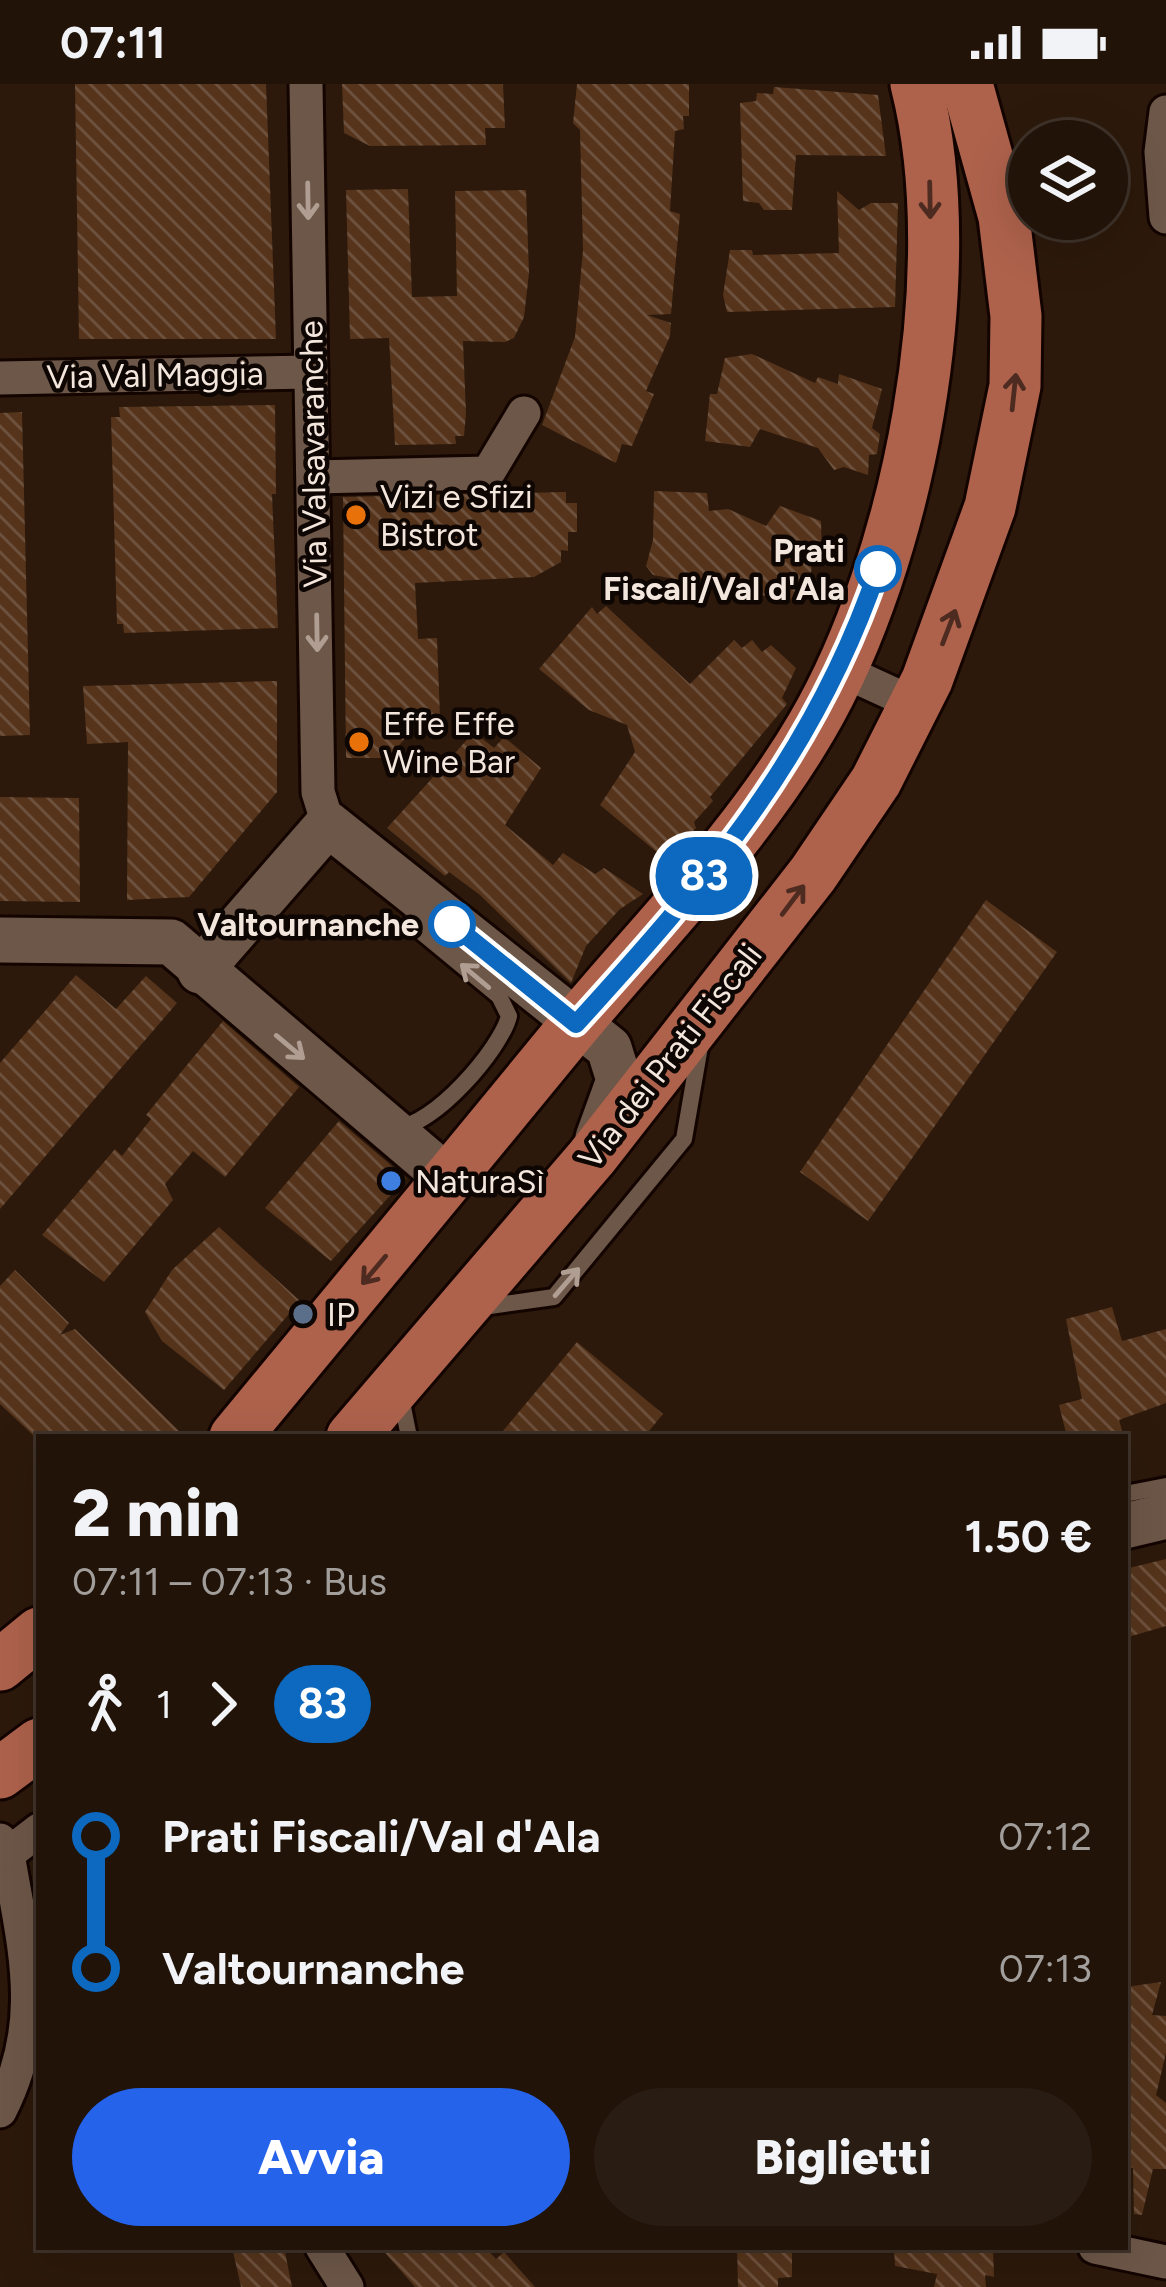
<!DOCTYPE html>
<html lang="it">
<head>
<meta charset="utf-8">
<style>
  body { margin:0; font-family:Figtree,sans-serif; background:#291c12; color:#f1f3f6; height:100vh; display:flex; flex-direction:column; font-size:45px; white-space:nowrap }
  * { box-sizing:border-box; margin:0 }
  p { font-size:39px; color:#a29e9c }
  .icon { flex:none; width:66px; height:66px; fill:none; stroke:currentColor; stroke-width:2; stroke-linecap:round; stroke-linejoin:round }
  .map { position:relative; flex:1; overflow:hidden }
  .side { position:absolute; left:36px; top:1350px; width:1092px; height:816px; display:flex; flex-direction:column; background:#211308; border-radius:0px; box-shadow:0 12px 48px #0002,0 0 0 3px #3e3229 }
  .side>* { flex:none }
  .badge { padding:0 24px; border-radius:39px; font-size:42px; line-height:78px }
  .buttons { position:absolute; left:1008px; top:36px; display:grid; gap:24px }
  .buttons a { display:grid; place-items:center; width:120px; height:120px; border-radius:50%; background:#211308; box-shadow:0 12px 48px #0002,0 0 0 3px #3e3229; font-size:60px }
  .map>.badge { position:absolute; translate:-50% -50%; box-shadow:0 0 0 6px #fff }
  .legs { display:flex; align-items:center; gap:18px; height:132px; padding:0 36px; font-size:39px }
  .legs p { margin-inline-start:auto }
  .overview { display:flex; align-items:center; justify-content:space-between; height:204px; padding:0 36px }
  h1 { font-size:66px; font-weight:800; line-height:90px }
  .action { display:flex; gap:24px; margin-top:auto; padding:24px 36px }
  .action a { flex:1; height:138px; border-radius:72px; background:#2563eb; color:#fff; font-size:48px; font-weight:800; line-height:138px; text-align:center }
  .action a+a { background:#291c12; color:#f1f3f6 }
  ul { padding:0 36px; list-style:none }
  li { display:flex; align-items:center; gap:42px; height:132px; font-size:45px }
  li i { display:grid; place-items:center; width:18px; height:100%; margin:0 15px; background:currentColor }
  li i::after { content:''; width:30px; height:30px; margin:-15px; border:9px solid; border-radius:50%; background:#211308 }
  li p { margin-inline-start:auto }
  li:first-child i { background:linear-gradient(#0000 50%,currentColor 0) }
  li:last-child i { background:linear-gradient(currentColor 50%,#0000 0) }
  .status { display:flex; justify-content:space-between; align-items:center; height:84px; padding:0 60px; background:#211308; direction:ltr }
  .status svg { height:33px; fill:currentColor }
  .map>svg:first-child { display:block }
  .building { fill:url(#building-back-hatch) }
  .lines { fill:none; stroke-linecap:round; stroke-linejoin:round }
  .lane-casing { stroke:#130400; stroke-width:22 }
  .street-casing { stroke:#130400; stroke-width:39 }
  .secondary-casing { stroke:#130400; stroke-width:51 }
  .primary-casing { stroke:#130400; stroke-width:57 }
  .lane { stroke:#6d5748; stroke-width:16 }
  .street { stroke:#6d5748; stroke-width:33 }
  .secondary { stroke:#6d5748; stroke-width:45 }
  .primary { stroke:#ae624c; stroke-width:51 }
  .oneway { stroke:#4e2b20 }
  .oneway2 { stroke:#b09e92 }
  .line-1-casing { stroke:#fff; stroke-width:27 }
  .line-1 { stroke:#0c69bf; stroke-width:18 }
  .food-dot { fill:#e8710a; stroke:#0e0603; stroke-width:4.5 }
  .stop-1-dot { fill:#fff; stroke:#0c69bf; stroke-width:6 }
  .shop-dot { fill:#3f7fe0; stroke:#0e0603; stroke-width:4.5 }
  .service-dot { fill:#5c6f8a; stroke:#0e0603; stroke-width:4.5 }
  .labels { text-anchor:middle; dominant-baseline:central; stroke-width:9; stroke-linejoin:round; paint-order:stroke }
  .street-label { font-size:33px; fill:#f3e6dd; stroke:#0e0603 }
  .poi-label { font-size:33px; fill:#f3e6dd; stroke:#0e0603; text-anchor:start }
  .stop-label { font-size:33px; font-weight:bold; fill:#f3e6dd; stroke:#0e0603; text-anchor:end }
</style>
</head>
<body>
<div class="status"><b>07:11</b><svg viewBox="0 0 49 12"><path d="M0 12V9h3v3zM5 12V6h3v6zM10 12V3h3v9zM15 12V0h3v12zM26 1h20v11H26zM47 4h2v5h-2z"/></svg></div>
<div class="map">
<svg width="1166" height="2203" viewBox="0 0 1166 2203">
  <defs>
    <pattern id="building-back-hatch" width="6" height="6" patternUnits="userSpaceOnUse" patternTransform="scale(3)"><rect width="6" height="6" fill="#55341b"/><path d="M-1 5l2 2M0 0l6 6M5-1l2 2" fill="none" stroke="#6e513c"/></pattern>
  </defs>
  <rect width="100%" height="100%" fill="#2c190b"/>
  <!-- building -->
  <g class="building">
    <path d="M 75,0 L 266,0 L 276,255 L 79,255 Z"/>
    <path d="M 342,0 L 503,0 L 505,44 L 485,44 L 486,61 L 370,62 L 344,49 Z"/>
    <path d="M 577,0 L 689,0 L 689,32 L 683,32 L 684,45 L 675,47 L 670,127 L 680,130 L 671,230 L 647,231 L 671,239 L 670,252 L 646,307 L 654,310 L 632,362 L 622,360 L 616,379 L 542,341 L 575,253 L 583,166 L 580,46 L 573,39 Z"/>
    <path d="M 774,3 L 878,11 L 886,72 L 796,71 L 792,126 L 764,126 L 759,119 L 743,117 L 740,19 L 756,17 L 757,9 L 773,10 Z"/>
    <path d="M 408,105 L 412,213 L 457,212 L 455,107 L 526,106 L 529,189 L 524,233 L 514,254 L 505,258 L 463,257 L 466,329 L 464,352 L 455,352 L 456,360 L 395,361 L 389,254 L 350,255 L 346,106 Z"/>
    <path d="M 837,107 L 859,126 L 871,119 L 898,119 L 895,223 L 727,228 L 723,211 L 730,166 L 752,166 L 753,171 L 839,169 Z"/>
    <path d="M 752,270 L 815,299 L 818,293 L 838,300 L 839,290 L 882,305 L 872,344 L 880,350 L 877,370 L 869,371 L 868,391 L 844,383 L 834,386 L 818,364 L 760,345 L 750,363 L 705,357 L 710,310 L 717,310 L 725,274 Z"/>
    <path d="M 275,321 L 276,410 L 272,410 L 278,544 L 124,549 L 123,540 L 117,540 L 111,333 L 120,333 L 119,323 Z"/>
    <path d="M 22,328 L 30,651 L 0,652 L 0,329 Z"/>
    <path d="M 654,407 L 707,409 L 709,427 L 728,425 L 766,442 L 780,422 L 821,437 L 822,475 L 812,478 L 809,513 L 800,518 L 761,511 L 712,489 L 711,496 L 695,493 L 702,500 L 653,491 L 646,482 L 653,456 Z"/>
    <path d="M 566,408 L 566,419 L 577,419 L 577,448 L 568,448 L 568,467 L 561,466 L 561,478 L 534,493 L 415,499 L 418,555 L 437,554 L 440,633 L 404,634 L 405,654 L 389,674 L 346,674 L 343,413 Z"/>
    <path d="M 606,522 L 690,600 L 734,556 L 742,564 L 752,556 L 762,568 L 771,561 L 796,584 L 782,614 L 787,620 L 710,713 L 713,717 L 694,738 L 696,744 L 669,771 L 661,765 L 658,769 L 600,721 L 635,668 L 627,641 L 589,626 L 539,585 L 592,523 L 597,530 Z"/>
    <path d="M 277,597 L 277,708 L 189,813 L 127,816 L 128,658 L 87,660 L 83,602 Z"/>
    <path d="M 474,648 L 494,664 L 504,653 L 541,684 L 505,741 L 553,781 L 563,769 L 595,790 L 604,784 L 643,810 L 620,825 L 586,862 L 571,899 L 480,811 L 449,788 L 445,792 L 387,744 Z"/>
    <path d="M 0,713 L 79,714 L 80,818 L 0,817 Z"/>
    <path d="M 986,816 L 1057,868 L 868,1137 L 800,1088 Z"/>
    <path d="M 76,891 L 116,925 L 146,892 L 177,919 L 0,1125 L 0,979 Z"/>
    <path d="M 223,937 L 299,1003 L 225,1093 L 193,1067 L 165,1100 L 173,1116 L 104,1198 L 42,1151 L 115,1065 L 122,1072 L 151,1035 L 146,1031 Z"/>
    <path d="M 339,1037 L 406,1094 L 331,1177 L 265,1124 Z"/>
    <path d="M 219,1143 L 300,1217 L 224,1306 L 162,1257 L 145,1228 L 172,1186 Z"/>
    <path d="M 15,1186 L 69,1239 L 60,1251 L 75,1245 L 185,1353 L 35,1353 L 0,1320 L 0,1202 Z"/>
    <path d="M 1112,1223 L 1122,1257 L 1166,1245 L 1166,1319 L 1119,1336 L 1124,1353 L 1067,1353 L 1059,1321 L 1082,1315 L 1066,1235 Z"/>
    <path d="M 577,1258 L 663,1330 L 644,1353 L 498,1353 Z"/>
    <path d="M 1166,1475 L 1166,1542 L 1125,1554 L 1125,1485 Z"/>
    <path d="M 1161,1898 L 1152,1931 L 1166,1932 L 1166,1969 L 1156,2011 L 1166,2019 L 1166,2085 L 1153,2085 L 1142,2131 L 1134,2130 L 1133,2084 L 1125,2084 L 1125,1903 Z"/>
    <path d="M 232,2163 L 284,2163 L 292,2203 L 241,2203 Z"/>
    <path d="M 380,2163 L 485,2163 L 496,2175 L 504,2168 L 535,2203 L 415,2203 Z"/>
    <path d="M 737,2163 L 792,2163 L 792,2193 L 778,2194 L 778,2203 L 738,2203 Z"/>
    <path d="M 894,2163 L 993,2163 L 994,2193 L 985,2191 L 986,2203 L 934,2203 L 937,2190 L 895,2182 Z"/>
  </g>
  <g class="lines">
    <!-- lane casing -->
    <g class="lane-casing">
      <g id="lane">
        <path d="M 397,1043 C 432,1044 501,965 509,932 L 499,912 L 413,841 L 415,818"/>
        <path d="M 483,1223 L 554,1213 L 684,1055 L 701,957"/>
        <path d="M 401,1313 L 409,1353"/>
        <path d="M 1125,1410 L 1166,1402"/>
      </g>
    </g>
    <!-- street casing -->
    <g class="street-casing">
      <g id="street">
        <path d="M 306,0 L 318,708 L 328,740"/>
        <path d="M 1166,28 L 1161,68 L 1166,133"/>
        <path d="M 0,294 L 311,288"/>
        <path d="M 315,393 L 488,389 L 524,329"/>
        <path d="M 841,586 L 915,620"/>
        <path d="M 0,1756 L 8,1770 C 24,1865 46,1937 0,2027"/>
        <path d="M 8,1770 L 39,1746"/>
        <path d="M 322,2163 L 347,2203"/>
        <path d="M 1095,2163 L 1166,2178"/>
      </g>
    </g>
    <!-- secondary casing -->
    <g class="secondary-casing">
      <g id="secondary">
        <path d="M 0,856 L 171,858 L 450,1096"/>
        <path d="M 200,887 L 328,740 L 609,964 L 619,996 L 598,1054"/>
        <path d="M 1125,1442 L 1166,1432"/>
      </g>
    </g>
    <!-- primary casing -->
    <g class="primary-casing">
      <g id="primary">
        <path d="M 235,1353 C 346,1218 459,1083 570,947 C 653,847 746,755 812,642 C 909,476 964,188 916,0"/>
        <path d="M 352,1353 L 592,1073 L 813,790 L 876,697 L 927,596 L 990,423 L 1015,302 L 1016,232 L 1004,133 L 967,0"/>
        <path d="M 0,1581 L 39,1549"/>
        <path d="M 0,1689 L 39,1660"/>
      </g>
    </g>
    <!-- lane -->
    <use href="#lane" class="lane"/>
    <!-- street -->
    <use href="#street" class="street"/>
    <!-- secondary -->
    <use href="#secondary" class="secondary"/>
    <!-- primary -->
    <use href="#primary" class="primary"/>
  </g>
  <!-- one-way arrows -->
  <defs><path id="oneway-shaft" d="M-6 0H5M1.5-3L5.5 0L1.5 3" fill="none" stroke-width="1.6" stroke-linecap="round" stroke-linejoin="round" transform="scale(3)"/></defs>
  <g class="oneway">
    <use href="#oneway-shaft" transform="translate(930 116) rotate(89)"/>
    <use href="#oneway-shaft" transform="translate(1014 308) rotate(-84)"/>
    <use href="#oneway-shaft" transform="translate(949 543) rotate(-69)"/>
    <use href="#oneway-shaft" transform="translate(793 816) rotate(-53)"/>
    <use href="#oneway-shaft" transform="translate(374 1186) rotate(130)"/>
  </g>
  <g class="oneway2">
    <use href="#oneway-shaft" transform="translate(308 117) rotate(89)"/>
    <use href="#oneway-shaft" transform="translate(317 549) rotate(89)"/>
    <use href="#oneway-shaft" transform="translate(475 892) rotate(-140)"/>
    <use href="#oneway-shaft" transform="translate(290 963) rotate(40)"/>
    <use href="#oneway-shaft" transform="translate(567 1198) rotate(-49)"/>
  </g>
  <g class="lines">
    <!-- line-1 casing -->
    <g class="line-1-casing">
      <path id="line-1" d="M 452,840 L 576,940 C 706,797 815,671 878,485"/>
    </g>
    <!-- line-1 -->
    <use href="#line-1" class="line-1"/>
  </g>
  <!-- markers -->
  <g class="food-dot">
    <circle cx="356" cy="431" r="12"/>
    <circle cx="359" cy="658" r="12"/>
  </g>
  <g class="stop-1-dot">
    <circle cx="878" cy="485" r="21"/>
    <circle cx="452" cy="840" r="21"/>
  </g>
  <circle class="shop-dot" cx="391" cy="1097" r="12"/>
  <circle class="service-dot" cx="303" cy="1230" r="12"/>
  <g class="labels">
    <!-- street labels -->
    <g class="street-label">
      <text transform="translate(155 291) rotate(-1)">Via Val Maggia</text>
      <text transform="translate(313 370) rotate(-91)">Via Valsavaranche</text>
      <text transform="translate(670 972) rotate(-52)">Via dei Prati Fiscali</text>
    </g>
    <!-- poi labels -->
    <g class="poi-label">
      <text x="380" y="412">Vizi e Sfizi<tspan x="380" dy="38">Bistrot</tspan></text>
      <text x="383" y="639">Effe Effe<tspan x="383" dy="38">Wine Bar</tspan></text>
      <text x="415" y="1097">NaturaSì</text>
      <text x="327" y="1230">IP</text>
    </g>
    <!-- stop labels -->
    <g class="stop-label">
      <text x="845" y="466">Prati<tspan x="845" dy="38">Fiscali/Val d'Ala</tspan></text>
      <text x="419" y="840">Valtournanche</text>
    </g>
  </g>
</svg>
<div class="buttons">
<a><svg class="icon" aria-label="layers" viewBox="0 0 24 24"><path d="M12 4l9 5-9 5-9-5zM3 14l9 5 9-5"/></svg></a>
</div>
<b class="badge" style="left:704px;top:792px;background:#0c69bf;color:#fff">83</b>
<section class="side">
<div class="overview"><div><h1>2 min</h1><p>07:11 – 07:13 · Bus</p></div><b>1.50 €</b></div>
<div class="legs"><svg class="icon" aria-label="walk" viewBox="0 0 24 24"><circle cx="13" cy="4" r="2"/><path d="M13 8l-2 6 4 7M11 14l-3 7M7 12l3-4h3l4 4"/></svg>1<svg class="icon" aria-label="forward" viewBox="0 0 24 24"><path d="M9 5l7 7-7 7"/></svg><b class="badge" style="background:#0c69bf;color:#fff">83</b></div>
<ul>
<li><i style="color:#0c69bf"></i><b>Prati Fiscali/Val d'Ala</b><p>07:12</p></li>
<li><i style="color:#0c69bf"></i><b>Valtournanche</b><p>07:13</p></li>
</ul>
<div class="action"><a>Avvia</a><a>Biglietti</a></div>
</section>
</div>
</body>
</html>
